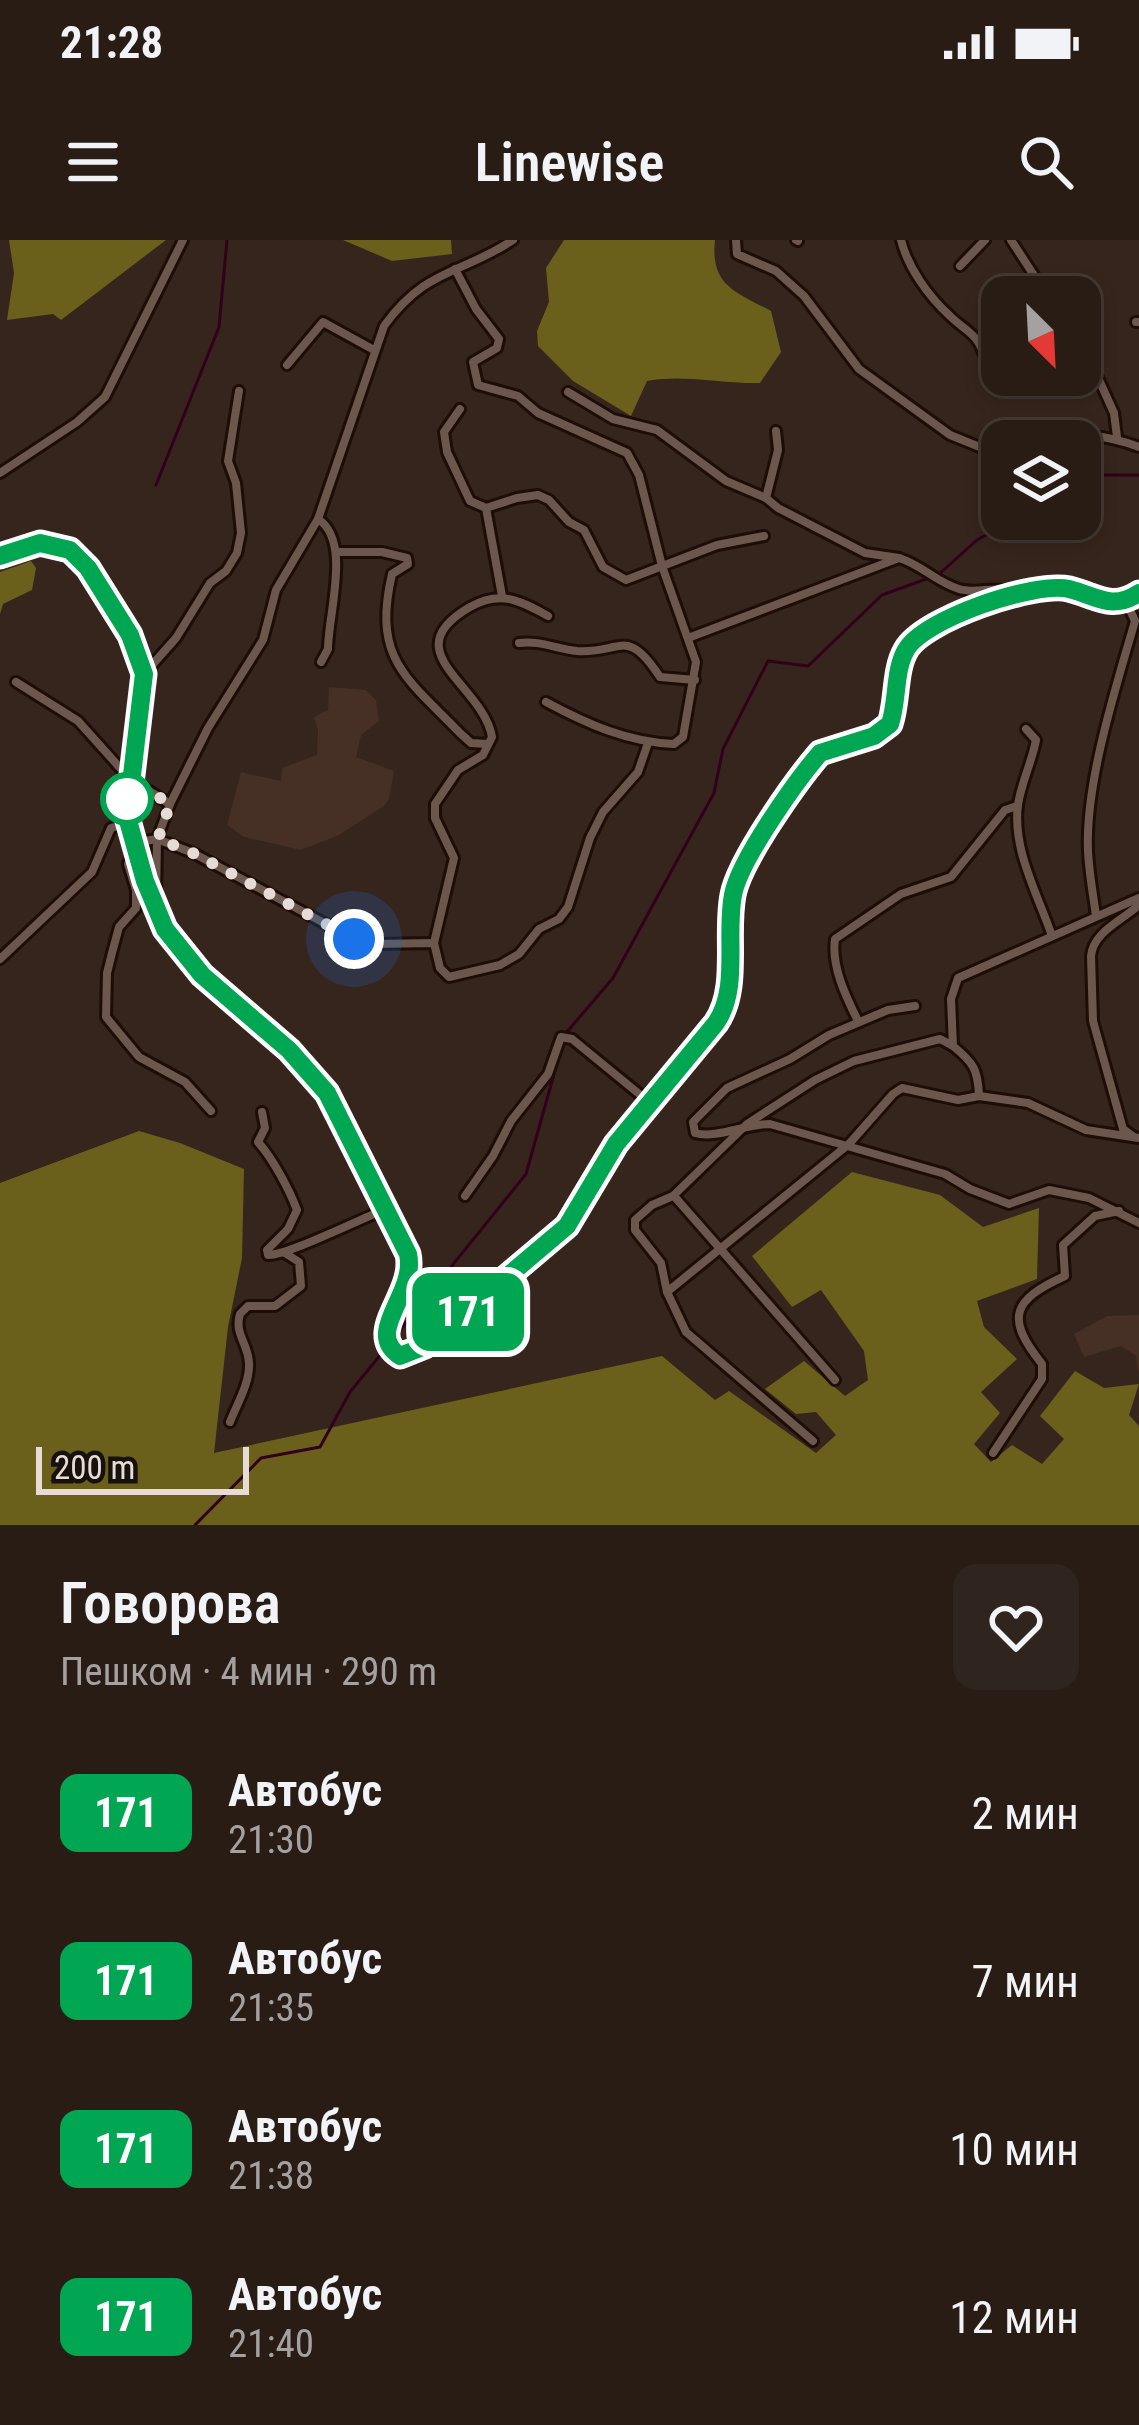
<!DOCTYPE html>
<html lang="ru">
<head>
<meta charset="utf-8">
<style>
  body { margin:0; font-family:"Roboto Condensed",sans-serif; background:#30251e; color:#f1f3f6; height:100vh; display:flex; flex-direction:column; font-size:45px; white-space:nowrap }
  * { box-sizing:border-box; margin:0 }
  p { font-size:39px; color:#a5a1a0 }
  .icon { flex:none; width:66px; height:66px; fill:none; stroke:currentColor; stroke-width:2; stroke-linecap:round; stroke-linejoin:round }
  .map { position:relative; height:1285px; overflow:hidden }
  .side { display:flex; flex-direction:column; background:#281c15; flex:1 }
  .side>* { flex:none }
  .badge { padding:0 24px; border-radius:18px; font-size:42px; line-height:78px }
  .needle { width:78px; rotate:156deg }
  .buttons { position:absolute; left:981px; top:36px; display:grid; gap:24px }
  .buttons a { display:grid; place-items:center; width:120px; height:120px; border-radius:24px; background:#281c15; box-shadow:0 6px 18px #0003,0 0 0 3px #443a34; font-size:60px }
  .scale { position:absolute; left:36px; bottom:30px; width:213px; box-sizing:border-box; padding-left:12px; border:6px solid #e7dbd5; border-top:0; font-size:33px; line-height:42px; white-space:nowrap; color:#e7dbd5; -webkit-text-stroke:9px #18100c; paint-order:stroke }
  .you { position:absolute; width:60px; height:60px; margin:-30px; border:9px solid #fff; border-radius:50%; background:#1a73e8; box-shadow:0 0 0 18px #1a73e833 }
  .map>.badge { position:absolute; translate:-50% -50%; box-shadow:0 0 0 6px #fff }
  .round { display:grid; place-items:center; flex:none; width:126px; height:126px; border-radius:24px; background:#30251e }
  .summary { display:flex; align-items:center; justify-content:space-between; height:204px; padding:0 60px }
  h1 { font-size:57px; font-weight:600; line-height:90px }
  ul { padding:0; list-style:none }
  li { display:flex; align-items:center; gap:36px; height:168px; padding:0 60px }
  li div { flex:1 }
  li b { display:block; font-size:45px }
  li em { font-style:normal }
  li .badge { min-width:132px; font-weight:700; text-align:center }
  .status { display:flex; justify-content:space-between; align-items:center; height:84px; padding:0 60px; background:#281c15; direction:ltr }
  .status svg { height:33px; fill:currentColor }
  header { display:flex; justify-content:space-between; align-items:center; height:156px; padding:0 60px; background:#281c15; font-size:54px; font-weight:600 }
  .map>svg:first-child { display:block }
  .built { fill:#462f24 }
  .forest { fill:#6b601b }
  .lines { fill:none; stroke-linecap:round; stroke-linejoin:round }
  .stream { stroke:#31001a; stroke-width:3 }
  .minor-casing { stroke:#1d0d06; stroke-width:14 }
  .highway-casing { stroke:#1d0d06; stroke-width:18 }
  .minor { stroke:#6b574e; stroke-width:8 }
  .highway { stroke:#e09a2d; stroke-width:12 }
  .line-casing { stroke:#fff; stroke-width:27 }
  .line { stroke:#00a651; stroke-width:18 }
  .walk { stroke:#e7dbd5; stroke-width:12; stroke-dasharray:0 21.6 }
  .stop-dot { fill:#fff; stroke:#00a651; stroke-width:6 }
</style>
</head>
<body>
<div class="status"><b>21:28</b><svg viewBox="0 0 49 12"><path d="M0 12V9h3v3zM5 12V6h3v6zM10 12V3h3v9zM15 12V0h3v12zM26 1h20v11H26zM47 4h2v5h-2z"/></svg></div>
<header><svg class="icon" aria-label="menu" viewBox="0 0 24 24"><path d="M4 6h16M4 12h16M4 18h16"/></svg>Linewise<svg class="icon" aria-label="search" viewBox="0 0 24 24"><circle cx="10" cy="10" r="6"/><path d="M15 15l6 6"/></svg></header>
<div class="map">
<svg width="1139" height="1285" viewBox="0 0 1139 1285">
  <rect width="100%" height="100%" fill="#36251c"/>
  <!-- built -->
  <g class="built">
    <path d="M 329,447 L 366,450 L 376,460 L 379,481 L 361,495 L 356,517 L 394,531 L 389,559 L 384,566 L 339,595 L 301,610 L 244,597 L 227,585 L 241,532 L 281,541 L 282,528 L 317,515 L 318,490 L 314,477 L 328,470 Z"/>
    <path d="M 1139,1075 L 1139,1135 L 1136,1116 L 1121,1106 L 1084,1117 L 1074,1094 L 1107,1076 Z"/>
  </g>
  <!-- forest -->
  <g class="forest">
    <path d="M 9,0 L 166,0 L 61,80 L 53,74 L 7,80 L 14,33 Z"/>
    <path d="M 343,0 L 451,0 L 452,14 L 392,21 Z"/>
    <path d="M 564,0 L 715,0 C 710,46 736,52 771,71 L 781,112 L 760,143 C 722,144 685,134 647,141 L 631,176 L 573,141 L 538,106 L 537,91 L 549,62 L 546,28 Z"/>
    <path d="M 31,321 L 36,328 L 32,350 L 3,364 L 0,374 L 0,332 Z"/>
    <path d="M 139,891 L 180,903 L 244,929 L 242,1018 L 228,1087 L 214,1213 L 662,1116 L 715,1160 L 729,1151 L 816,1213 L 836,1195 L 816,1172 L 796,1174 L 765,1149 L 804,1121 L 845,1156 L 868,1140 L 864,1111 L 821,1050 L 792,1067 L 752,1016 L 852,932 L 940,955 L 983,987 L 1039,968 L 1037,1039 L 977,1061 L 984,1087 L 1017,1119 L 981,1152 L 1000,1173 L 974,1204 L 991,1222 L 1012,1205 L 1042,1224 L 1064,1199 L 1040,1176 L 1075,1131 L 1104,1148 L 1139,1144 L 1129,1175 L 1139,1186 L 1139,1285 L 0,1285 L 0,943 Z"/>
  </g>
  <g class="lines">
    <!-- stream -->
    <g class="stream">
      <path d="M 1080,242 L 1092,235 L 1139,235"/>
      <path d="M 156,245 L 219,87 L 227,0"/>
      <path d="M 938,335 L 977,300 L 1015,279"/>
      <path d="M 566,793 L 613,738 L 714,553 L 723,509 L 768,421 L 808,426 L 882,355 L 929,338"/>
      <path d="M 392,1100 L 526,934 L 563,802"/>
      <path d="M 195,1285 L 261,1218 L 320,1207 L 350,1152 L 386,1108"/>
    </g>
    <!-- minor casing -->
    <g class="minor-casing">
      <g id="minor">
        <path d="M 736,0 L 737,14 L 776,31 L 804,56 L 859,129 L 950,195 L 1002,216"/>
        <path d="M 796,0 L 798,1"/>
        <path d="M 901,0 C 908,28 929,57 950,76 C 963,89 978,94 983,113"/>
        <path d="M 1011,0 L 1048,57"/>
        <path d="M 960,26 L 985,0"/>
        <path d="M 455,29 L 476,69 L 499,99 L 497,108 L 473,122 L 478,145 L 518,156 L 538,173 L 627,213 L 639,235 L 662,326 L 696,422 L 683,497 L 674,504 C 627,502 587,484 546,462"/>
        <path d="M 1136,82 L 1139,82"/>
        <path d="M 1080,98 L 1114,173 L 1117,197"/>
        <path d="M 287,125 L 323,82 L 374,110"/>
        <path d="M 568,152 L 613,179 L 657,190 L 726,241 L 766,258 L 778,268 L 865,313 L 899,318"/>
        <path d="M 460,169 L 444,192 L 447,212 L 470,261 L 486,268"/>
        <path d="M 1035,201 C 1081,196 1095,191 1139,207"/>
        <path d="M 0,233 L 77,182 L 105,157 L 183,0"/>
        <path d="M 1000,250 L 1002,243"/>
        <path d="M 766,258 L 778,210 L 776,191"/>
        <path d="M 318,279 C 352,301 328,374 328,409 L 321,422"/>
        <path d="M 337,312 L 382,312 L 407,318 L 408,324 L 392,334 C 372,420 407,438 461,494 L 471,503 L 488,504"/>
        <path d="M 502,356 L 486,268 L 517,258 L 538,255 L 549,260 L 569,282 L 584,290 L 603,327 L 626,340 L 717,305 L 764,296"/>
        <path d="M 688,398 L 899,318 C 922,325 936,342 959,349 C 979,355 999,343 1017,355"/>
        <path d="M 519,403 C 539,400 557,409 577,411 C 621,414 626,385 660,437 L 695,440"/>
        <path d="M 145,433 L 176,398 L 210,343 L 226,331 L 237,313 L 241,293 L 236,243 L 228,221 L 239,151"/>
        <path d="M 16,442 L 78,481 L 130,539 L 170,564"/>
        <path d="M 1026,489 L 1036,500 C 1032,522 1021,543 1018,565 C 1012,609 1038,655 1052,696"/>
        <path d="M 133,603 L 157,599 L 193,613 L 354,699 L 374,704 L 434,703 L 440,728 L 449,737 L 500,725 L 519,714 L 539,689 L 559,679 L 568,667 L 590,598 L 603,572 L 638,532 L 648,503"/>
        <path d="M 135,611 L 128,624 L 136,650 L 136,668 L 119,687 L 112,713 L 107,733 L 106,777 L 139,817 L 185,842 L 211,871"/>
        <path d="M 156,661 L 157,599 L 170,564 L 208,488 L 263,400 L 276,350 L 318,279 L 384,86 C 426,28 460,35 513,0"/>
        <path d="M 1096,676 C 1093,654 1089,632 1088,611 C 1085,543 1116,447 1135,381 L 1126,361"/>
        <path d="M 434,703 L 454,618 L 435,578 L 435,564 L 458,530 L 483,515 L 492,497 C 483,444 392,412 470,367 C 500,350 519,360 548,376"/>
        <path d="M 0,719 L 92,632 L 111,588 L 128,583"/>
        <path d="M 915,766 L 888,770 L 829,795 L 790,819 L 727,848 L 693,882 L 695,893 C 716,899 746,884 770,884 L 945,934 L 970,949 L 1009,964 L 1049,950 L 1089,958 L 1139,983"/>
        <path d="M 858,781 C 846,757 831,726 835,699 L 901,654 L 951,637 L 1005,570 L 1017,566"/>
        <path d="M 953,806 C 974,823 978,830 979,856"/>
        <path d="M 262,872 L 265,888 L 258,902 C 273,919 289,949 297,970 L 288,989 L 267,1010 L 268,1015 C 286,1016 360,979 384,970"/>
        <path d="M 1134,897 L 1123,889 L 1093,781 L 1091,716 C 1093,692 1123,680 1139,665"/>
        <path d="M 465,956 L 493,916 L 511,881 L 548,834 L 561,797 L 572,799 L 649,862"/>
        <path d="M 674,956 L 835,1140"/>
        <path d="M 667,1052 L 849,904 L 893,854 L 902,848 L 958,860 L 979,856 L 1028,863 L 1086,890 L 1139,898"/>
        <path d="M 230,1182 C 237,1164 250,1143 249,1123 C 248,1103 234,1094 240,1074 L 248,1066 L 275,1066 L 301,1046 L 299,1022 L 285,1013"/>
        <path d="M 813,1201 L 686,1092 L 667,1052 L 661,1023 L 635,990 L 635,980 L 652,965 L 673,956 L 747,884 L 815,840 L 854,821 L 940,799 L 953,806 L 951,759 L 958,738 L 1139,658"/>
        <path d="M 993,1213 L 1042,1139 L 1042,1124 C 1005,1078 1012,1060 1065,1036 L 1063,1005 L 1095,976 L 1119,971"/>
      </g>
    </g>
    <!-- highway casing -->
    <g class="highway-casing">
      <path id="highway" d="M 0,316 L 40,303 L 70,310 L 88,328 L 130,395 L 144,434 L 127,577 L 145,641 L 165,689 L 202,735 L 289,810 L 327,853 L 408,1014 L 410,1041 L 385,1094 L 390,1108 L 400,1116 L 426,1106 L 567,986 L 617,905 L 716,783 C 740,747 724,695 733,654 C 738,629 801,526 822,511 C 843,496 870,504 890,484 C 898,461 894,431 906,410 C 923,379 1035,341 1069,349 C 1097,356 1111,371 1139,353"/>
    </g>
    <!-- minor -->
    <use href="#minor" class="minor"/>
    <!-- highway -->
    <use href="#highway" class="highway"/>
  </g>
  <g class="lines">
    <!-- line casing -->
    <g class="line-casing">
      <path id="line" d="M 0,316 L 40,303 L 70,310 L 88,328 L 130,395 L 144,434 L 127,577 L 145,641 L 165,689 L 202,735 L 289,810 L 327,853 L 408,1014 C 417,1054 363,1092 400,1116 L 425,1106 L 567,986 L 616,904 L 716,783 C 740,748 725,696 733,655 C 739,621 796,541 820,513 L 874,496 L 890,484 C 898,461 894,430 906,410 C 923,379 1035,341 1069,349 C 1097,356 1111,371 1139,353"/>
    </g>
    <!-- line -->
    <use href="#line" class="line"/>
    <!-- walk -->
    <path class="walk" d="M 127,559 L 140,545 L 170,564 L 158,599 L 193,613 L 354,699"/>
  </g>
  <!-- markers -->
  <circle class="stop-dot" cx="127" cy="559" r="24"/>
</svg>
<div class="buttons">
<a><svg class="needle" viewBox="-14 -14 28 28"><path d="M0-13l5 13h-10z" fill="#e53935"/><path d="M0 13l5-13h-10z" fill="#a5a1a0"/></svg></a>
<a><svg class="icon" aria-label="layers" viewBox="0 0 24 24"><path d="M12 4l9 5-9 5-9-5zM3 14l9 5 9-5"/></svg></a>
</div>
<div class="scale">200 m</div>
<div class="you" style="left:354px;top:699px"></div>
<b class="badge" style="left:468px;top:1072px;background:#00a651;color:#fff">171</b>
</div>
<section class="side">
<div class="summary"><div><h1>Говорова</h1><p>Пешком · 4 мин · 290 m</p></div><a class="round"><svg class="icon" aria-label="heart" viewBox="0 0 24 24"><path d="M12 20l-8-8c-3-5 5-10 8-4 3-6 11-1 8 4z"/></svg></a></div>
<ul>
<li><span class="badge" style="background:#00a651;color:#fff">171</span><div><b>Автобус</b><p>21:30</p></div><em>2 мин</em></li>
<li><span class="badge" style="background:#00a651;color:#fff">171</span><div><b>Автобус</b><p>21:35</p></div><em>7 мин</em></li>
<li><span class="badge" style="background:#00a651;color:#fff">171</span><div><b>Автобус</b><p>21:38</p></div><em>10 мин</em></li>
<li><span class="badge" style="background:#00a651;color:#fff">171</span><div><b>Автобус</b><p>21:40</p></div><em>12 мин</em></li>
</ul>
</section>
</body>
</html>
